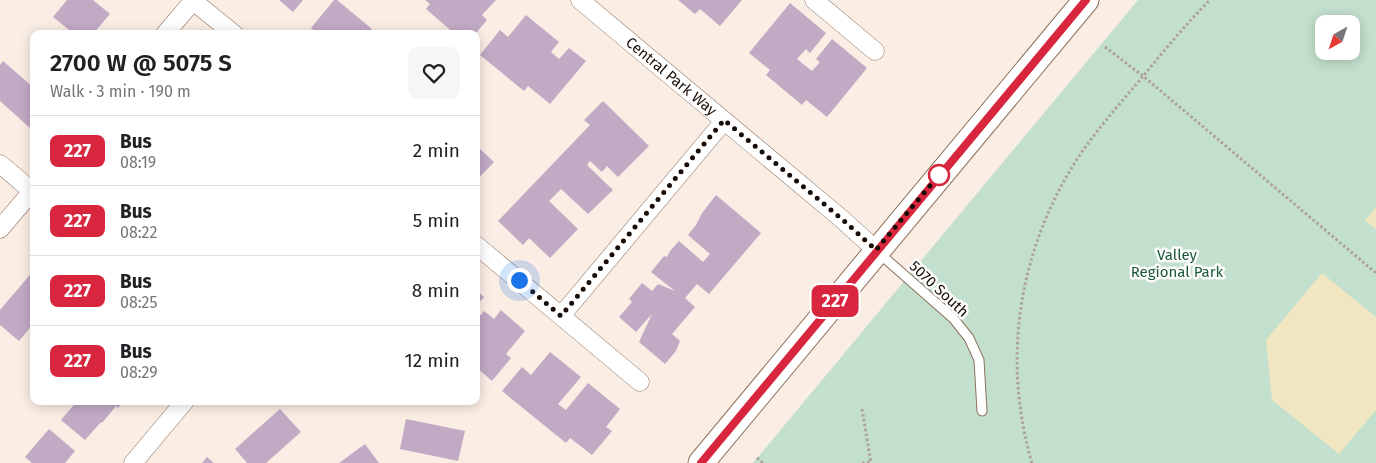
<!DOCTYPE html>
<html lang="en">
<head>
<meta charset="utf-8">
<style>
  body { margin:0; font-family:"Fira Sans",sans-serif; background:#f6f6f6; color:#202124; height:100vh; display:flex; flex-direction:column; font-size:19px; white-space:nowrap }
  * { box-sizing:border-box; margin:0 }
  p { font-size:16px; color:#757577 }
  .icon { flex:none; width:28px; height:28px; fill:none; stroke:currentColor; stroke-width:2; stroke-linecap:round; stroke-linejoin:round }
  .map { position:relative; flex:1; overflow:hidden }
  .side { position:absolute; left:30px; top:30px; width:450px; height:375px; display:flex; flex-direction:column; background:#fff; border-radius:10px; box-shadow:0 2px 12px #0003 }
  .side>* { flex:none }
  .badge { padding:0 10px; border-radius:8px; font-size:18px; line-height:32px }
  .needle { width:32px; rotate:220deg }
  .fabs { position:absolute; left:1315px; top:15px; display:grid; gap:10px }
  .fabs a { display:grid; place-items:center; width:45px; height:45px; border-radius:10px; background:#fff; box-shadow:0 2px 12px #0003; font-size:25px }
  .you { position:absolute; width:25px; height:25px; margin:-12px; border:4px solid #fff; border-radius:50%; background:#1a73e8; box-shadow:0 0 0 8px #1a73e833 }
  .map>.badge { position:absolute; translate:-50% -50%; box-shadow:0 0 0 2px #fff }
  .round { display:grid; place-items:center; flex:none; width:52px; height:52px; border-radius:10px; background:#f6f6f6 }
  .overview { display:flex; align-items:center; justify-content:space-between; height:85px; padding:0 20px }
  h1 { font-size:24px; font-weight:600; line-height:38px }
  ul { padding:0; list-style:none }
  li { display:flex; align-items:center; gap:15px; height:70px; padding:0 20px; border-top:1px solid #e0e0e0 }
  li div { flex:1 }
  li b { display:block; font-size:19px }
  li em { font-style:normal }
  li .badge { min-width:55px; font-weight:700; text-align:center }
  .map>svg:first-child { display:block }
  .green { fill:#c3dfcd; fill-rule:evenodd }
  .sand { fill:#f0e6c1 }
  .building { fill:#c2aac5 }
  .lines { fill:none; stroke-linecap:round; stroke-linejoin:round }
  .service-casing { stroke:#8d715d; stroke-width:11 }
  .minor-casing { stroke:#8d715d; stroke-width:19 }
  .secondary-casing { stroke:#8d715d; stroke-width:27 }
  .path { stroke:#aea29a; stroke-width:3; stroke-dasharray:2.5 2.5; stroke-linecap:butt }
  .service { stroke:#fff; stroke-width:9 }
  .minor { stroke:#fff; stroke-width:18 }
  .secondary { stroke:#fff; stroke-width:25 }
  .line-casing { stroke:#fff; stroke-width:11 }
  .line { stroke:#d7263d; stroke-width:8 }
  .walk { stroke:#190e07; stroke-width:5; stroke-dasharray:0 9 }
  .stop-dot { fill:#fff; stroke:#d7263d; stroke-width:2.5 }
  .labels { text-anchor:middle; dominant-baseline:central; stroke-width:5; stroke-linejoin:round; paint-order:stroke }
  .street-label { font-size:15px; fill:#190e07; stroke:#fdfdfd }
  .park-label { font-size:15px; fill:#1c593a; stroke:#fdfdfd }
</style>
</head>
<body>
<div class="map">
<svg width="1376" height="463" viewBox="0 0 1376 463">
  <rect width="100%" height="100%" fill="#faede4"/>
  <!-- green -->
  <path class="green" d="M 1138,0 L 1376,0 L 1376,463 L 753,463 ZM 1324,24 L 1351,24 L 1351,51 L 1324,51 Z"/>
  <!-- sand -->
  <g class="sand">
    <path d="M 1376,207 L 1376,229 L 1365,221 Z"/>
    <path d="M 1322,273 L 1376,317 L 1376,410 L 1339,454 L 1272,400 L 1266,340 Z"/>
  </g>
  <!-- building -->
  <g class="building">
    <path d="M 67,0 L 93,0 L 110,14 L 93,34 L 74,34 L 53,17 Z"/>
    <path d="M 279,0 L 303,0 L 293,12 Z"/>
    <path d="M 334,0 L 337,0 L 372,29 L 368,34 L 318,34 L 311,28 Z"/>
    <path d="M 425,0 L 496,0 L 482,15 L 487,20 L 475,34 L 455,34 L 426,9 L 430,4 Z"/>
    <path d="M 678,0 L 742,0 L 720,26 L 700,9 L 695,14 Z"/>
    <path d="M 790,3 L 826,33 L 810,53 L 806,49 L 797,59 L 812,71 L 820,62 L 816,59 L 832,39 L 867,68 L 827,117 L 806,100 L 802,105 L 766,75 L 770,70 L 749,53 Z"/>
    <path d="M 526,15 L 559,42 L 551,52 L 559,59 L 569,48 L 586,61 L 550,104 L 528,86 L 524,91 L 480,55 L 500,30 L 508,37 Z"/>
    <path d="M 3,61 L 34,88 L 34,124 L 30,128 L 0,101 L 0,65 Z"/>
    <path d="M 603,101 L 649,146 L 618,177 L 607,166 L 602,172 L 590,161 L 587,165 L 613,190 L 588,214 L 561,189 L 549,201 L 578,229 L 550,258 L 529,238 L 523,245 L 498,221 L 590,125 L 584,120 Z"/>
    <path d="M 480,149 L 494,162 L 476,181 L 476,153 Z"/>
    <path d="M 716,195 L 761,233 L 709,294 L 697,284 L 685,298 L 695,307 L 672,334 L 680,341 L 676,351 L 665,364 L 639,342 L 652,314 L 636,332 L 619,317 L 632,302 L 629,299 L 642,283 L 652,291 L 658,284 L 675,291 L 651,272 L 664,256 L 667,257 L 670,251 L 679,241 L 703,262 L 710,254 L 688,235 L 696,225 L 702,213 Z"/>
    <path d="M 34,270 L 34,323 L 19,341 L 0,325 L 0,310 Z"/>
    <path d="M 476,290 L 484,297 L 476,306 Z"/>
    <path d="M 501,310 L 525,331 L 506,354 L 511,358 L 492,381 L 476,367 L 476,312 L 481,315 L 484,311 L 494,319 Z"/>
    <path d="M 550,352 L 581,377 L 558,404 L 566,410 L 588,383 L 620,409 L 606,427 L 612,431 L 592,455 L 570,438 L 566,443 L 502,391 L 522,367 L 531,375 Z"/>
    <path d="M 77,401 L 124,401 L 118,408 L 116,406 L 102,423 L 101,422 L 85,440 L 61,420 Z"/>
    <path d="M 280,409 L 301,432 L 266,463 L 247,463 L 235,449 Z"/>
    <path d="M 406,419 L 465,431 L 458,461 L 400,449 Z"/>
    <path d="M 49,429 L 75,451 L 65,463 L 32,463 L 25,457 Z"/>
    <path d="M 365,444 L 379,463 L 339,463 Z"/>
    <path d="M 207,457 L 214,463 L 202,463 Z"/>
  </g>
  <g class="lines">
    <!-- service casing -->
    <g class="service-casing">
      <path id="service" d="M 879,253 L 953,318 L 969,338 L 979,360 L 982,411"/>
    </g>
    <!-- minor casing -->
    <g class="minor-casing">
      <g id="minor">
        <path d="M 192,0 L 234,34"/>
        <path id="s1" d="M 580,0 L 843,220 L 877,251"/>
        <path d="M 814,0 L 875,51"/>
        <path d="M 165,34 L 193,1"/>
        <path d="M 0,164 L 32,191"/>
        <path d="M 0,229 L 34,189"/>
        <path d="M 476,245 L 640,382"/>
        <path d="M 561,316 L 724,121"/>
        <path d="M 133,463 L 185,401"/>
      </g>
    </g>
    <!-- secondary casing -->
    <g class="secondary-casing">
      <path id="secondary" d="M 701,463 L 1086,0"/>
    </g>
    <!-- path -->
    <g class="path">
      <path d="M 1105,47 L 1143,76 L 1376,273"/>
      <path d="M 862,409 L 871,463"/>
      <path d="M 757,458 L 763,463"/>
      <path d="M 862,463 L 870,462"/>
      <path d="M 1032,463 C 1002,361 1018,254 1074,164 C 1093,134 1117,107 1140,80 C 1162,53 1185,25 1210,0"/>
    </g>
    <!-- service -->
    <use href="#service" class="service"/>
    <!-- minor -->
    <use href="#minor" class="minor"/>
    <!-- secondary -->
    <use href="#secondary" class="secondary"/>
  </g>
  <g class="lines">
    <!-- line casing -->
    <g class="line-casing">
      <path id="line" d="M 701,463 L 1086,0"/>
    </g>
    <!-- line -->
    <use href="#line" class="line"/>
    <!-- walk -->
    <path class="walk" d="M 519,280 L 561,316 L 724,120 L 843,220 L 876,250 L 939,175"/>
  </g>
  <!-- markers -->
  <circle class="stop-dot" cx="939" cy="175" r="10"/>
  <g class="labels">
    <!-- street labels -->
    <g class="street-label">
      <text stroke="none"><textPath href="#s1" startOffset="119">Central Park Way</textPath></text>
      <text transform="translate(939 289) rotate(43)">5070 South</text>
    </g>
    <!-- park labels -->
    <g class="park-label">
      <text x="1177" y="255">Valley<tspan x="1177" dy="17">Regional Park</tspan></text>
    </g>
  </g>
</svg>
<div class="fabs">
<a><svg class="needle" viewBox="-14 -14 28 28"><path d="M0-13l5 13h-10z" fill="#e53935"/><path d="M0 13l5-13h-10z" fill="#757577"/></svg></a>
</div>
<div class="you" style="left:519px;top:280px"></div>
<b class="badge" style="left:835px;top:301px;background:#d7263d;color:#fff">227</b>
<section class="side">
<div class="overview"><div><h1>2700 W @ 5075 S</h1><p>Walk · 3 min · 190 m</p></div><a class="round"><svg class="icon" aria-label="heart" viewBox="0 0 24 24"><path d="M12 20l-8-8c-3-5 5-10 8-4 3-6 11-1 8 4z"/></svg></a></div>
<ul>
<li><span class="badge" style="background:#d7263d;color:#fff">227</span><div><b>Bus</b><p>08:19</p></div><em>2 min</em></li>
<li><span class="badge" style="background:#d7263d;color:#fff">227</span><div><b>Bus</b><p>08:22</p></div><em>5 min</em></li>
<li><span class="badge" style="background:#d7263d;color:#fff">227</span><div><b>Bus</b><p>08:25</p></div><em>8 min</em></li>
<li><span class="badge" style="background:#d7263d;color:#fff">227</span><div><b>Bus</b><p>08:29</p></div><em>12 min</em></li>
</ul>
</section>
</div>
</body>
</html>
